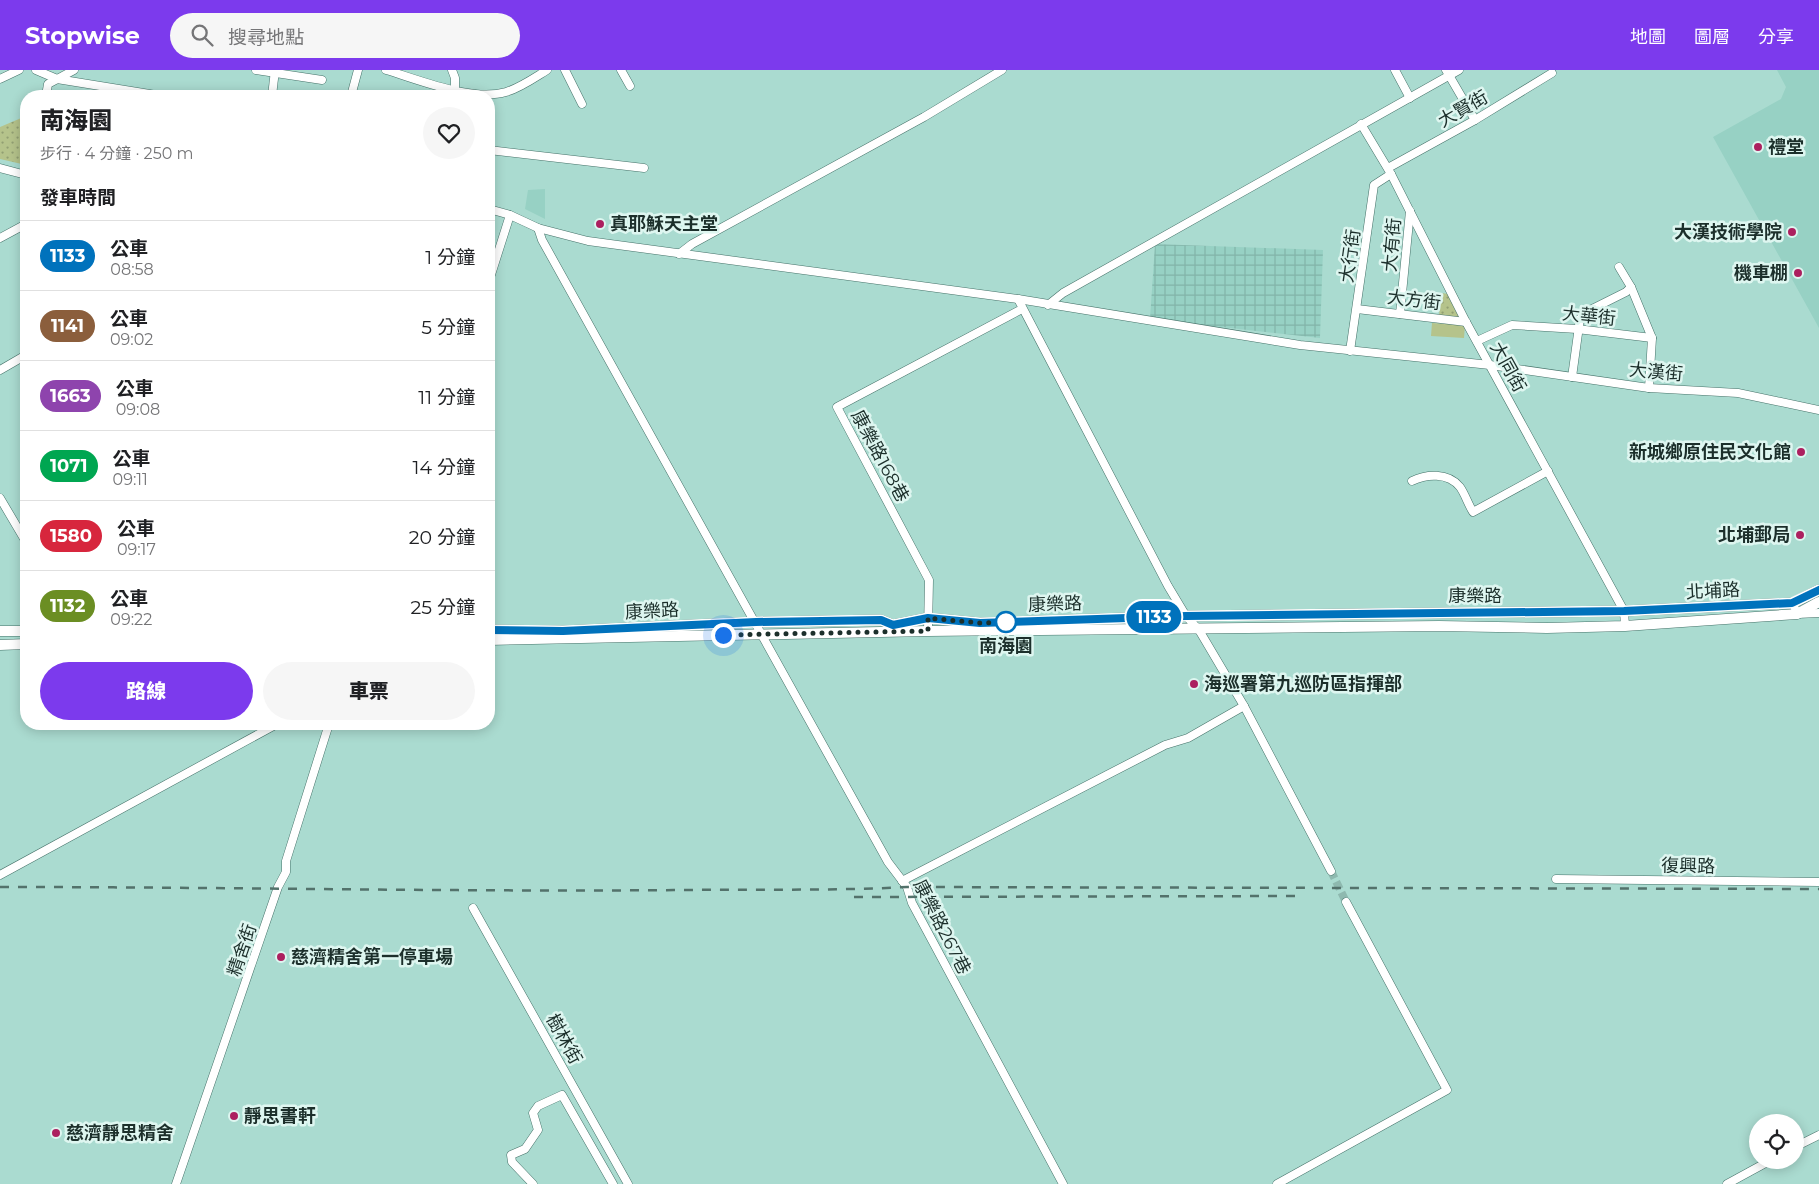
<!DOCTYPE html>
<html lang="zh-TW">
<head>
<meta charset="utf-8">
<style>
  body { margin:0; font-family:Montserrat,"Noto Sans TC",sans-serif; background:#f6f6f6; color:#202124; height:100vh; display:flex; flex-direction:column; font-size:19px; white-space:nowrap }
  * { box-sizing:border-box; margin:0 }
  p { font-size:16px; color:#757577 }
  .icon { flex:none; width:28px; height:28px; fill:none; stroke:currentColor; stroke-width:2; stroke-linecap:round; stroke-linejoin:round }
  .map { position:relative; flex:1; overflow:hidden }
  .sheet { position:absolute; left:20px; top:20px; width:475px; height:640px; display:flex; flex-direction:column; background:#fff; border-radius:20px; box-shadow:0 2px 12px #0003 }
  .sheet>* { flex:none }
  .badge { padding:0 10px; border-radius:16px; font-size:18px; line-height:32px }
  .buttons { position:absolute; left:1749px; top:1044px; display:grid; gap:10px }
  .buttons a { display:grid; place-items:center; width:55px; height:55px; border-radius:50%; background:#fff; box-shadow:0 2px 12px #0003; font-size:25px }
  .you { position:absolute; width:25px; height:25px; margin:-12px; border:4px solid #fff; border-radius:50%; background:#1a73e8; box-shadow:0 0 0 8px #1a73e833 }
  .map>.badge { position:absolute; translate:-50% -50%; box-shadow:0 0 0 2px #fff }
  h2 { padding:0 20px; font-size:19px; line-height:45px }
  .round { display:grid; place-items:center; flex:none; width:52px; height:52px; border-radius:26px; background:#f6f6f6 }
  .overview { display:flex; align-items:center; justify-content:space-between; height:85px; padding:0 20px }
  h1 { font-size:24px; font-weight:800; line-height:38px }
  .action { display:flex; gap:10px; margin-top:auto; padding:10px 20px }
  .action a { flex:1; height:58px; border-radius:30px; background:#7c3aed; color:#fff; font-size:20px; font-weight:800; line-height:58px; text-align:center }
  .action a+a { background:#f6f6f6; color:#202124 }
  ul { padding:0; list-style:none }
  li { display:flex; align-items:center; gap:15px; height:70px; padding:0 20px; border-top:1px solid #e0e0e0 }
  li div { flex:1 }
  li b { display:block; font-size:19px }
  li em { font-style:normal }
  li .badge { min-width:55px; font-weight:700; text-align:center }
  header { display:flex; align-items:center; gap:30px; box-sizing:border-box; height:70px; padding:0 25px; background:#7c3aed; color:#fff }
  header strong { font-size:24px }
  nav { display:flex; gap:28px; margin-inline-start:auto; font-size:18px }
  .search { width:350px; height:45px; background:#f6f6f6; display:flex; align-items:center; gap:12px; box-sizing:border-box; padding:0 18px; border-radius:28px; color:#757577; font-size:19px }
  .map>svg:first-child { display:block }
  .built { fill:#97d1c4 }
  .industrial { fill:url(#industrial-grid) }
  .park { fill:url(#park-dots) }
  .pitch { fill:#b5c38b }
  .lines { fill:none; stroke-linecap:round; stroke-linejoin:round }
  .minor-tunnel { stroke:#8eb9af; stroke-width:8; stroke-dasharray:8 4; stroke-linecap:butt }
  .minor-casing { stroke:#457269; stroke-width:9 }
  .major-casing { stroke:#457269; stroke-width:11 }
  .minor { stroke:#fff; stroke-width:8 }
  .major { stroke:#fff; stroke-width:10 }
  .rail { stroke:#53726b; stroke-width:2.5; stroke-dasharray:9 9; stroke-linecap:butt }
  .line-casing { stroke:#fff; stroke-width:11 }
  .line { stroke:#0072bc; stroke-width:8 }
  .walk { stroke:#1c2f2b; stroke-width:5; stroke-dasharray:0 9 }
  .poi-dot { fill:#ac205f; stroke:#def6f0; stroke-width:2 }
  .stop-dot { fill:#fff; stroke:#0072bc; stroke-width:2.5 }
  .labels { text-anchor:middle; dominant-baseline:central; stroke-width:5; stroke-linejoin:round; paint-order:stroke }
  .street-label { font-size:18px; fill:#1c2f2b; stroke:#def6f0 }
  .poi-label { font-size:18px; font-weight:bold; fill:#1c2f2b; stroke:#def6f0; text-anchor:start }
  .stop-label { font-size:18px; font-weight:bold; fill:#1c2f2b; stroke:#def6f0 }
</style>
</head>
<body>
<header>
<strong>Stopwise</strong>
<div class="search"><svg class="icon" aria-label="search" viewBox="0 0 24 24"><circle cx="10" cy="10" r="6"/><path d="M15 15l6 6"/></svg>搜尋地點</div>
<nav><a>地圖</a><a>圖層</a><a>分享</a></nav>
</header>
<div class="map">
<svg width="1819" height="1114" viewBox="0 0 1819 1114">
  <defs>
    <pattern id="industrial-grid" width="8" height="8" patternUnits="userSpaceOnUse" patternTransform="scale(1.25)"><rect width="8" height="8" fill="#97d1c4"/><path d="M0 4h8M4 0v8" fill="none" stroke="#82b4a9"/></pattern>
    <pattern id="park-dots" width="8" height="8" patternUnits="userSpaceOnUse" patternTransform="scale(1.25)"><rect width="8" height="8" fill="#b5c38b"/><path d="M2 2h.1M6 6h.1" fill="none" stroke="#929f72" stroke-width="1.8" stroke-linecap="round"/></pattern>
  </defs>
  <rect width="100%" height="100%" fill="#aadbd0"/>
  <!-- built -->
  <g class="built">
    <path d="M 1777,0 L 1819,0 L 1819,258 L 1713,67 L 1781,29 L 1786,17 Z"/>
    <path d="M 545,119 L 545,149 L 525,139 L 528,120 Z"/>
  </g>
  <!-- industrial -->
  <path class="industrial" d="M 1155,174 L 1323,180 L 1320,268 L 1150,249 Z"/>
  <!-- park -->
  <g class="park">
    <path d="M 26,46 L 26,95 L 0,89 L 0,57 Z"/>
    <path d="M 1441,223 L 1449,224 L 1461,248 L 1439,246 Z"/>
  </g>
  <!-- pitch -->
  <path class="pitch" d="M 1432,253 L 1465,255 L 1464,268 L 1431,266 Z"/>
  <g class="lines">
    <!-- minor-tunnel -->
    <path class="minor-tunnel" d="M 1331,801 L 1346,832"/>
    <!-- minor casing -->
    <g class="minor-casing">
      <g id="minor">
        <path d="M 36,0 L 57,9 L 162,26"/>
        <path d="M 256,0 L 322,10"/>
        <path d="M 386,0 C 420,10 472,32 506,22 C 520,18 534,8 547,0"/>
        <path d="M 452,0 L 455,8 L 455,26"/>
        <path d="M 565,0 L 582,34"/>
        <path d="M 621,0 L 630,16"/>
        <path d="M 1395,0 L 1410,28"/>
        <path d="M 1446,0 L 1475,50"/>
        <path d="M 0,9 L 19,0"/>
        <path d="M 46,26 L 48,14 L 74,0"/>
        <path d="M 272,26 L 275,0"/>
        <path d="M 351,26 L 358,0"/>
        <path d="M 1361,54 L 1391,104 L 1466,252 L 1624,541 L 1625,556"/>
        <path d="M 489,80 L 644,98"/>
        <path d="M 0,98 L 26,105"/>
        <path d="M 1388,98 L 1475,50 L 1552,3"/>
        <path d="M 489,139 L 510,145 L 538,158 L 588,171 L 1018,229 L 1300,275 L 1490,295 L 1649,318 L 1738,323 L 1819,340"/>
        <path d="M 538,158 L 542,170 L 888,792 L 907,817 L 912,833 L 1063,1114"/>
        <path d="M 0,168 L 26,154"/>
        <path d="M 679,184 L 692,174 L 924,47 L 1002,0"/>
        <path d="M 1619,197 L 1631,217 L 1652,268 L 1649,318"/>
        <path d="M 489,211 L 510,145"/>
        <path d="M 1018,229 L 1168,516 L 1186,546 L 1199,560 L 1244,636 L 1331,801"/>
        <path d="M 1048,235 L 1063,223 L 1459,0"/>
        <path d="M 1357,239 L 1466,252"/>
        <path d="M 1400,244 L 1410,141"/>
        <path d="M 1477,271 L 1512,255 L 1577,259 L 1652,268"/>
        <path d="M 1350,281 L 1374,115 L 1391,104"/>
        <path d="M 0,300 L 26,285"/>
        <path d="M 1572,307 L 1580,249 L 1584,243 L 1626,222 L 1631,217"/>
        <path d="M 1412,411 C 1426,404 1448,402 1460,417 C 1465,424 1468,434 1473,442 L 1548,401"/>
        <path d="M 0,428 L 26,472"/>
        <path d="M 1793,533 L 1797,544 L 1819,543"/>
        <path d="M 928,561 L 929,510 L 837,337 L 1022,239"/>
        <path d="M 0,805 L 277,654"/>
        <path d="M 1556,809 L 1819,812"/>
        <path d="M 902,811 L 1165,675 L 1188,668 L 1244,636"/>
        <path d="M 473,838 L 628,1114"/>
        <path d="M 1795,1077 L 1819,1065"/>
        <path d="M 176,1114 L 278,817 L 286,802 L 286,791 L 329,654"/>
        <path d="M 533,1114 L 512,1092 L 511,1085 L 525,1079 L 538,1060 L 533,1043 L 538,1036 L 562,1025 L 613,1114"/>
        <path d="M 1277,1114 L 1447,1020 L 1346,832"/>
        <path d="M 1727,1114 L 1771,1090"/>
      </g>
    </g>
    <!-- major casing -->
    <g class="major-casing">
      <g id="major">
        <path d="M 489,560 L 563,561 L 756,552 L 881,550 L 893,555 L 928,548 L 980,553 L 1186,546 L 1624,541 L 1793,533 L 1819,520"/>
        <path d="M 0,561 L 26,561"/>
        <path d="M 489,570 L 928,561 L 1439,556 L 1547,558 L 1625,556 L 1797,544 L 1819,532"/>
        <path d="M 0,575 L 26,574"/>
      </g>
    </g>
    <!-- minor -->
    <use href="#minor" class="minor"/>
    <!-- major -->
    <use href="#major" class="major"/>
    <!-- rail -->
    <g class="rail">
      <path d="M 0,817 C 228,817 456,822 684,820 C 758,819 832,821 907,817 L 1819,819"/>
      <path d="M 854,827 L 1297,826"/>
    </g>
  </g>
  <g class="lines">
    <!-- line casing -->
    <g class="line-casing">
      <path id="line" d="M 489,560 L 563,561 L 756,552 L 881,550 L 893,555 L 928,548 L 980,553 L 1186,546 L 1624,541 L 1792,533 L 1819,520"/>
    </g>
    <!-- line -->
    <use href="#line" class="line"/>
    <!-- walk -->
    <path class="walk" d="M 723,565 L 928,561 L 928,548 L 980,553 L 1006,552"/>
  </g>
  <!-- markers -->
  <g class="poi-dot">
    <circle cx="1758" cy="77" r="5"/>
    <circle cx="600" cy="154" r="5"/>
    <circle cx="1792" cy="162" r="5"/>
    <circle cx="1798" cy="203" r="5"/>
    <circle cx="1801" cy="382" r="5"/>
    <circle cx="1800" cy="465" r="5"/>
    <circle cx="1194" cy="614" r="5"/>
    <circle cx="281" cy="887" r="5"/>
    <circle cx="234" cy="1046" r="5"/>
    <circle cx="56" cy="1063" r="5"/>
  </g>
  <circle class="stop-dot" cx="1006" cy="552" r="10"/>
  <g class="labels">
    <!-- street labels -->
    <g class="street-label">
      <text transform="translate(1463 39) rotate(-30)">大賢街</text>
      <text transform="translate(1392 175) rotate(-85)">大有街</text>
      <text transform="translate(1350 186) rotate(-82)">大行街</text>
      <text transform="translate(1414 230) rotate(7)">大方街</text>
      <text transform="translate(1589 246) rotate(6)">大華街</text>
      <text transform="translate(1508 297) rotate(61)">大同街</text>
      <text transform="translate(1656 302) rotate(5)">大漢街</text>
      <text transform="translate(880 386) rotate(62)">康樂路168巷</text>
      <text transform="translate(1713 521) rotate(-3)">北埔路</text>
      <text x="1475" y="526">康樂路</text>
      <text transform="translate(1055 534) rotate(-2)">康樂路</text>
      <text transform="translate(652 541) rotate(-3)">康樂路</text>
      <text transform="translate(1688 796) rotate(1)">復興路</text>
      <text transform="translate(942 857) rotate(63)">康樂路267巷</text>
      <text transform="translate(242 880) rotate(-71)">精舍街</text>
      <text transform="translate(564 969) rotate(61)">樹林街</text>
    </g>
    <!-- poi labels -->
    <g class="poi-label">
      <text x="1768" y="77">禮堂</text>
      <text x="610" y="154">真耶穌天主堂</text>
      <text x="1782" y="162" text-anchor="end">大漢技術學院</text>
      <text x="1788" y="203" text-anchor="end">機車棚</text>
      <text x="1791" y="382" text-anchor="end">新城鄉原住民文化館</text>
      <text x="1790" y="465" text-anchor="end">北埔郵局</text>
      <text x="1204" y="614">海巡署第九巡防區指揮部</text>
      <text x="291" y="887">慈濟精舍第一停車場</text>
      <text x="244" y="1046">靜思書軒</text>
      <text x="66" y="1063">慈濟靜思精舍</text>
    </g>
    <!-- stop labels -->
    <g class="stop-label">
      <text x="1006" y="576">南海園</text>
    </g>
  </g>
</svg>
<div class="buttons">
<a><svg class="icon" aria-label="locate" viewBox="0 0 24 24"><circle cx="12" cy="12" r="6"/><path d="M12 2v4M12 18v4M2 12h4M18 12h4"/></svg></a>
</div>
<div class="you" style="left:723px;top:565px"></div>
<b class="badge" style="left:1154px;top:547px;background:#0072bc;color:#fff">1133</b>
<section class="sheet">
<div class="overview"><div><h1>南海園</h1><p>步行 · 4 分鐘 · 250 m</p></div><a class="round"><svg class="icon" aria-label="heart" viewBox="0 0 24 24"><path d="M12 20l-8-8c-3-5 5-10 8-4 3-6 11-1 8 4z"/></svg></a></div>
<h2>發車時間</h2>
<ul>
<li><span class="badge" style="background:#0072bc;color:#fff">1133</span><div><b>公車</b><p>08:58</p></div><em>1 分鐘</em></li>
<li><span class="badge" style="background:#8b5e3c;color:#fff">1141</span><div><b>公車</b><p>09:02</p></div><em>5 分鐘</em></li>
<li><span class="badge" style="background:#8e44ad;color:#fff">1663</span><div><b>公車</b><p>09:08</p></div><em>11 分鐘</em></li>
<li><span class="badge" style="background:#00a651;color:#fff">1071</span><div><b>公車</b><p>09:11</p></div><em>14 分鐘</em></li>
<li><span class="badge" style="background:#d7263d;color:#fff">1580</span><div><b>公車</b><p>09:17</p></div><em>20 分鐘</em></li>
<li><span class="badge" style="background:#6b8e23;color:#fff">1132</span><div><b>公車</b><p>09:22</p></div><em>25 分鐘</em></li>
</ul>
<div class="action"><a>路線</a><a>車票</a></div>
</section>
</div>
</body>
</html>
